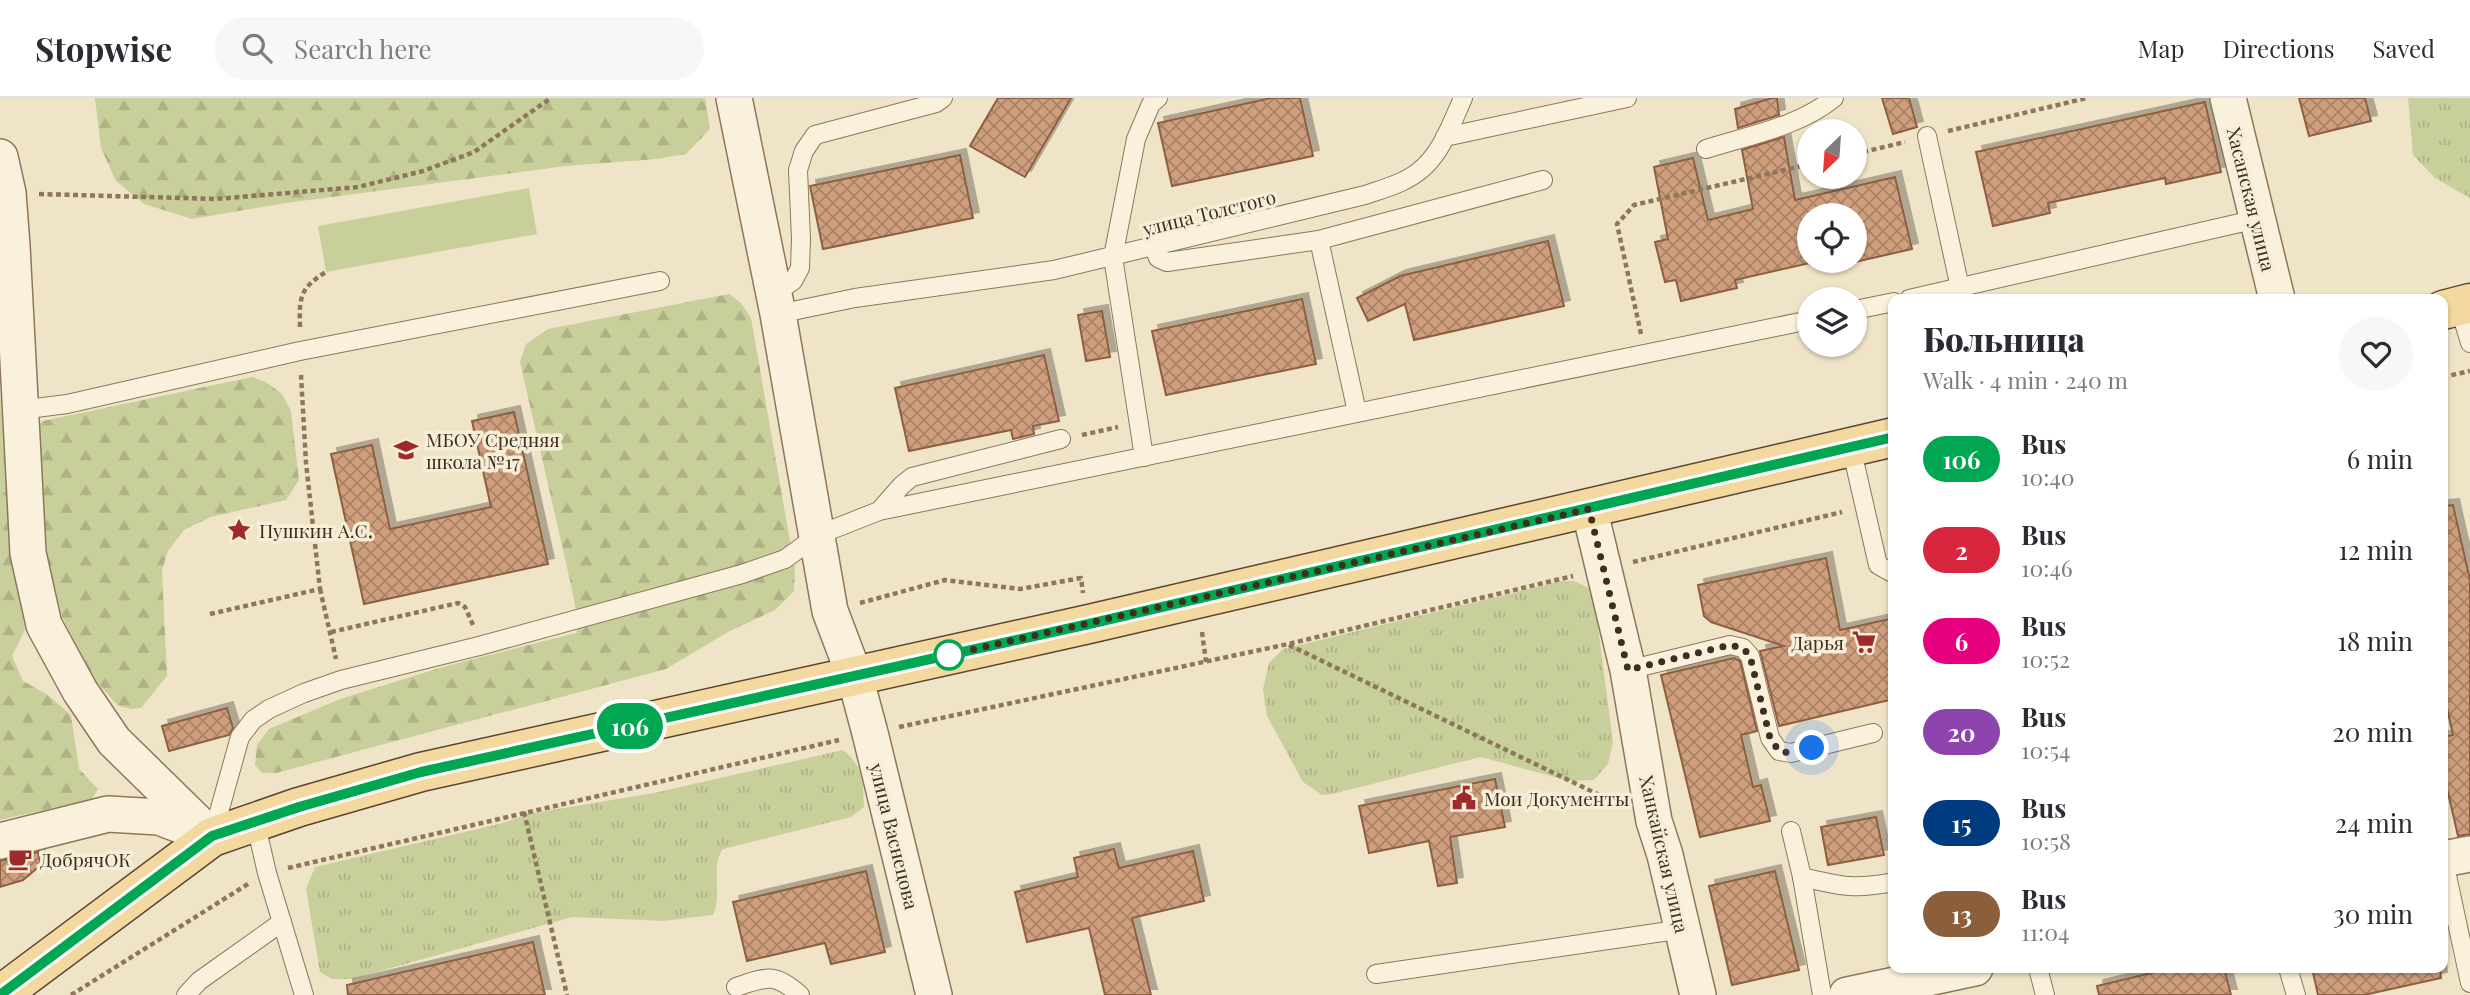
<!DOCTYPE html>
<html lang="en">
<head>
<meta charset="utf-8">
<style>
  body { margin:0; font-family:"Playfair Display",serif; background:#f7f7f7; color:#2b2b33; height:100vh; display:flex; flex-direction:column; font-size:26px; white-space:nowrap }
  * { box-sizing:border-box; margin:0 }
  p { font-size:23px; color:#7c7c81 }
  .icon { flex:none; width:38px; height:38px; fill:none; stroke:currentColor; stroke-width:2; stroke-linecap:round; stroke-linejoin:round }
  .map { position:relative; flex:1; overflow:hidden }
  .details { position:absolute; left:1888px; top:196px; width:560px; height:679px; display:flex; flex-direction:column; background:#fff; border-radius:14px; box-shadow:0 2px 5px #0004 }
  .details>* { flex:none }
  .badge { padding:0 14px; border-radius:23px; font-size:24px; line-height:46px }
  .needle { width:46px; rotate:205deg }
  .tools { position:absolute; left:1797px; top:21px; display:grid; gap:14px }
  .tools a { display:grid; place-items:center; width:70px; height:70px; border-radius:50%; background:#fff; box-shadow:0 2px 5px #0004; font-size:35px }
  .you { position:absolute; width:35px; height:35px; margin:-18px; border:5px solid #fff; border-radius:50%; background:#1a73e8; box-shadow:0 0 0 10px #1a73e833 }
  .map>.badge { position:absolute; translate:-50% -50%; box-shadow:0 0 0 4px #fff }
  .round { display:grid; place-items:center; flex:none; width:74px; height:74px; border-radius:37px; background:#f7f7f7 }
  .head { display:flex; align-items:center; justify-content:space-between; height:119px; padding:0 35px }
  h1 { font-size:33px; font-weight:800; line-height:52px }
  ul { padding:0; list-style:none }
  li { display:flex; align-items:center; gap:21px; height:91px; padding:0 35px }
  li div { flex:1 }
  li b { display:block; font-size:26px }
  li em { font-style:normal }
  li .badge { min-width:77px; font-weight:700; text-align:center }
  header { display:flex; align-items:center; gap:42px; box-sizing:border-box; height:98px; padding:0 35px; background:#fff; border-bottom:2px solid #e1e1e2 }
  header strong { font-size:33px }
  nav { display:flex; gap:38px; margin-inline-start:auto; font-size:24px }
  .search { width:490px; height:63px; background:#f7f7f7; display:flex; align-items:center; gap:18px; box-sizing:border-box; padding:0 24px; border-radius:38px; color:#7c7c81; font-size:26px }
  .map>svg:first-child { display:block }
  .grass { fill:url(#grass-tufts) }
  .forest { fill:url(#forest-firs) }
  .garden { fill:#c9cf9b }
  .building { fill:url(#building-cross-hatch); stroke:#8d5f41; stroke-width:2; filter:url(#shadow) }
  .lines { fill:none; stroke-linecap:round; stroke-linejoin:round }
  .lane-casing { stroke:#8d765c; stroke-width:20 }
  .street-casing { stroke:#8d765c; stroke-width:38 }
  .primary-casing { stroke:#5b4430; stroke-width:41 }
  .path { stroke:#8d765c; stroke-width:4.5; stroke-dasharray:5 3.5; stroke-linecap:butt }
  .lane { stroke:#faf1dc; stroke-width:18 }
  .street { stroke:#faf1dc; stroke-width:35 }
  .primary { stroke:#f3d9a0; stroke-width:38 }
  .line-casing { stroke:#fff; stroke-width:16 }
  .line { stroke:#00a651; stroke-width:10 }
  .walk { stroke:#3d2e20; stroke-width:7; stroke-dasharray:0 12.6 }
  .stop-dot { fill:#fff; stroke:#00a651; stroke-width:3.5 }
  .labels { text-anchor:middle; dominant-baseline:central; stroke-width:7; stroke-linejoin:round; paint-order:stroke }
  .street-label { font-size:19px; fill:#3d2e20; stroke:#f7eed8 }
  .poi-label { font-size:19px; fill:#3d2e20; stroke:#f7eed8; text-anchor:start }
</style>
</head>
<body>
<header>
<strong>Stopwise</strong>
<div class="search"><svg class="icon" aria-label="search" viewBox="0 0 24 24"><circle cx="10" cy="10" r="6"/><path d="M15 15l6 6"/></svg>Search here</div>
<nav><a>Map</a><a>Directions</a><a>Saved</a></nav>
</header>
<div class="map">
<svg width="2470" height="897" viewBox="0 0 2470 897">
  <defs>
    <pattern id="grass-tufts" width="24" height="20" patternUnits="userSpaceOnUse" patternTransform="scale(1.75)"><rect width="24" height="20" fill="#c9cf9b"/><path d="M3 7l-1-3M5 7V3M7 7l1-3M15 17l-1-3M17 17v-4M19 17l1-3" fill="none" stroke="#aeb285"/></pattern>
    <pattern id="forest-firs" width="22" height="20" patternUnits="userSpaceOnUse" patternTransform="scale(1.75)"><rect width="22" height="20" fill="#c9cf9b"/><path d="M5 1l3.5 6h-7zM16 11l3.5 6h-7z" fill="#aeb285"/></pattern>
    <pattern id="building-cross-hatch" width="8" height="8" patternUnits="userSpaceOnUse" patternTransform="scale(1.75)"><rect width="8" height="8" fill="#cf9f7d"/><path d="M0 0l8 8M0 8l8-8" fill="none" stroke="#a98266"/></pattern>
    <filter id="shadow"><feDropShadow dx="6" dy="-6" stdDeviation="0" flood-color="#0004"/></filter>
  </defs>
  <rect width="100%" height="100%" fill="#f0e4c8"/>
  <!-- grass -->
  <g class="grass">
    <path d="M 2408,0 L 2470,0 L 2470,100 L 2435,80 L 2413,57 Z"/>
    <path d="M 1562,483 L 1574,483 L 1591,491 L 1595,506 L 1613,644 L 1608,666 L 1594,682 L 1569,683 L 1481,659 L 1332,696 L 1322,697 L 1303,684 L 1267,618 L 1263,591 L 1269,565 L 1283,551 Z"/>
    <path d="M 843,652 C 864,669 863,684 864,709 L 851,719 L 723,751 C 710,767 723,795 713,817 L 663,823 L 572,819 L 352,881 L 332,881 L 320,874 L 306,791 L 315,769 L 503,725 L 528,716 L 654,695 Z"/>
  </g>
  <!-- forest -->
  <g class="forest">
    <path d="M 95,0 L 705,0 L 710,31 L 686,56 L 657,61 L 566,68 L 286,105 L 192,121 L 144,106 L 116,83 L 101,50 Z"/>
    <path d="M 729,196 L 741,205 L 751,220 L 795,472 L 794,493 L 775,512 L 728,534 L 666,571 L 276,675 L 262,675 L 255,667 L 257,647 L 269,631 L 340,601 L 446,568 L 576,535 L 579,528 L 571,487 L 520,264 L 526,246 L 548,231 Z"/>
    <path d="M 252,279 L 266,284 L 282,296 L 291,313 L 299,382 L 286,402 L 211,419 L 184,432 L 168,453 L 162,472 L 167,578 L 141,610 L 130,611 L 118,608 L 92,578 L 62,519 L 44,447 L 39,328 L 43,323 Z"/>
    <path d="M 0,295 L 17,486 L 25,532 L 12,558 L 23,583 L 48,597 L 71,617 L 79,671 L 98,691 L 92,701 L 0,722 Z"/>
  </g>
  <!-- garden -->
  <path class="garden" d="M 529,90 L 537,136 L 326,174 L 318,128 Z"/>
  <!-- building -->
  <g class="building">
    <path d="M 998,0 L 1071,0 L 1025,79 L 970,48 Z"/>
    <path d="M 1271,0 L 1300,0 L 1313,58 L 1172,88 L 1158,25 Z"/>
    <path d="M 1772,0 L 1777,0 L 1779,17 L 1738,30 L 1735,11 Z"/>
    <path d="M 1882,0 L 1909,0 L 1917,29 L 1893,36 Z"/>
    <path d="M 2299,0 L 2365,0 L 2371,23 L 2309,38 Z"/>
    <path d="M 2205,4 L 2221,74 L 2166,86 L 2165,80 L 2048,105 L 2050,115 L 1993,128 L 1976,54 Z"/>
    <path d="M 1784,39 L 1795,102 L 1895,79 L 1912,151 L 1855,164 L 1855,117 L 1810,117 L 1810,165 L 1735,182 L 1737,190 L 1681,203 L 1676,182 L 1665,184 L 1655,144 L 1668,141 L 1654,69 L 1693,60 L 1708,122 L 1753,111 L 1742,52 Z"/>
    <path d="M 960,57 L 973,120 L 823,151 L 810,88 Z"/>
    <path d="M 1548,143 L 1564,208 L 1414,242 L 1405,206 L 1368,223 L 1357,200 L 1400,178 Z"/>
    <path d="M 1302,201 L 1316,266 L 1166,297 L 1152,233 Z"/>
    <path d="M 1102,213 L 1110,259 L 1086,263 L 1078,217 Z"/>
    <path d="M 1044,257 L 1059,323 L 1033,328 L 1034,336 L 1013,341 L 1011,332 L 909,353 L 895,290 Z"/>
    <path d="M 514,314 L 548,466 L 364,506 L 331,356 L 372,347 L 390,431 L 491,409 L 472,323 Z"/>
    <path d="M 2453,407 L 2470,482 L 2470,736 L 2458,738 L 2443,673 L 2443,639 L 2453,637 L 2443,592 L 2443,408 Z"/>
    <path d="M 1826,460 L 1840,532 L 1894,520 L 1894,601 L 1779,628 L 1760,553 L 1784,548 L 1711,524 L 1704,518 L 1698,487 Z"/>
    <path d="M 1734,560 L 1740,563 L 1757,633 L 1741,637 L 1753,689 L 1761,687 L 1770,723 L 1700,739 L 1661,577 Z"/>
    <path d="M 227,610 L 233,630 L 229,637 L 169,653 L 162,628 Z"/>
    <path d="M 1495,681 L 1505,729 L 1450,739 L 1457,785 L 1438,788 L 1429,743 L 1369,755 L 1359,708 Z"/>
    <path d="M 1876,719 L 1884,757 L 1828,767 L 1821,729 Z"/>
    <path d="M 1114,751 L 1119,770 L 1193,753 L 1204,803 L 1132,820 L 1151,897 L 1105,897 L 1089,830 L 1027,844 L 1015,794 L 1078,779 L 1074,760 Z"/>
    <path d="M 38,754 L 41,767 L 23,782 L 0,789 L 0,763 Z"/>
    <path d="M 866,773 L 885,854 L 831,866 L 825,845 L 747,863 L 733,804 Z"/>
    <path d="M 1775,773 L 1799,872 L 1732,887 L 1709,788 Z"/>
    <path d="M 533,844 L 545,897 L 348,897 L 347,887 Z"/>
    <path d="M 2172,870 L 2224,870 L 2231,897 L 2099,897 L 2097,888 Z"/>
    <path d="M 2312,870 L 2440,870 L 2441,880 L 2364,897 L 2318,897 Z"/>
  </g>
  <g class="lines">
    <!-- lane casing -->
    <g class="lane-casing">
      <g id="lane">
        <path d="M 1927,38 L 1960,190"/>
        <path d="M 1445,39 L 1627,0"/>
        <path d="M 1706,51 C 1750,37 1798,29 1834,0"/>
        <path d="M 1319,142 L 1357,314"/>
        <path d="M 1154,149 L 1158,160 L 1167,164 L 1319,142 L 1543,82"/>
        <path d="M 772,197 L 793,183 L 800,170 L 801,141 L 798,72 L 804,53 L 815,37 L 936,5 L 943,0"/>
        <path d="M 1909,201 L 2257,121"/>
        <path d="M 2459,208 L 2470,245"/>
        <path d="M 1855,212 L 1894,204"/>
        <path d="M 778,216 L 855,200 L 1054,172 L 1365,97 C 1386,90 1409,84 1425,68 C 1443,51 1453,22 1463,0"/>
        <path d="M 20,312 L 67,306 L 300,253 L 660,183"/>
        <path d="M 1851,349 L 1878,467 L 1894,476"/>
        <path d="M 1144,359 L 1113,159 L 1136,41 L 1151,6 L 1158,0"/>
        <path d="M 879,413 L 902,387 L 912,379 L 1061,341"/>
        <path d="M 1628,572 L 1730,547 L 1743,550 L 1750,558 L 1770,640 L 1779,653 L 1791,655 L 1873,635"/>
        <path d="M 255,723 L 267,775 L 304,897"/>
        <path d="M 1791,733 L 1802,779 L 1822,897"/>
        <path d="M 212,739 L 240,639 L 253,622 L 269,611 L 304,595 L 341,582 L 479,548 L 742,476 L 785,461 L 818,437 L 879,413 L 1810,222"/>
        <path d="M 2443,759 L 2470,885"/>
        <path d="M 1802,779 C 1841,788 1853,792 1894,784"/>
        <path d="M 2038,870 L 2045,897"/>
        <path d="M 2288,870 L 2296,897"/>
        <path d="M 1376,876 L 1683,831"/>
        <path d="M 736,889 C 767,879 774,874 800,897"/>
        <path d="M 186,897 L 199,883 L 282,824"/>
      </g>
    </g>
    <!-- street casing -->
    <g class="street-casing">
      <g id="street">
        <path d="M 734,0 L 778,216 L 830,513 L 855,579 L 870,635 L 934,897"/>
        <path d="M 2228,0 L 2277,201"/>
        <path d="M 0,59 L 8,95 L 12,148 L 28,455 L 44,527 L 80,593 L 114,643 L 212,739"/>
        <path d="M 1589,410 L 1628,572 L 1654,723 L 1665,757 L 1698,897"/>
        <path d="M 0,743 L 108,716 L 159,719 L 199,734"/>
        <path d="M 2443,761 L 2470,756"/>
        <path d="M 1847,897 L 1975,870"/>
      </g>
    </g>
    <!-- primary casing -->
    <g class="primary-casing">
      <g id="primary">
        <path d="M 2443,212 L 2470,205"/>
        <path d="M 0,897 L 212,739 L 299,709 L 421,674 L 1089,526 L 1894,339"/>
      </g>
    </g>
    <!-- path -->
    <g class="path">
      <path d="M 1948,33 L 2087,0"/>
      <path d="M 1855,56 L 1905,44"/>
      <path d="M 39,96 L 216,101 L 358,89 L 423,73 L 474,54 L 551,0"/>
      <path d="M 300,229 C 299,199 300,190 326,174"/>
      <path d="M 1641,236 L 1617,126 L 1634,107 L 1810,66"/>
      <path d="M 2443,279 L 2470,273"/>
      <path d="M 1082,337 L 1118,329"/>
      <path d="M 1633,464 L 1842,414"/>
      <path d="M 320,491 L 336,561"/>
      <path d="M 860,505 L 945,482 L 1020,491 L 1081,480 L 1083,495"/>
      <path d="M 210,516 L 320,491 L 306,365 L 301,277"/>
      <path d="M 331,534 L 458,505 L 465,509 L 473,527"/>
      <path d="M 1202,534 L 1206,564"/>
      <path d="M 1289,547 L 1618,706"/>
      <path d="M 899,629 L 1288,546 L 1573,478"/>
      <path d="M 524,714 L 567,897"/>
      <path d="M 288,770 L 839,642"/>
      <path d="M 71,897 L 248,786"/>
    </g>
    <!-- lane -->
    <use href="#lane" class="lane"/>
    <!-- street -->
    <use href="#street" class="street"/>
    <!-- primary -->
    <use href="#primary" class="primary"/>
  </g>
  <g class="lines">
    <!-- line casing -->
    <g class="line-casing">
      <path id="line" d="M 0,897 L 212,738 L 299,709 L 421,674 L 1089,526 L 1894,339"/>
    </g>
    <!-- line -->
    <use href="#line" class="line"/>
    <!-- walk -->
    <path class="walk" d="M 949,557 L 1589,411 L 1628,572 L 1730,547 L 1743,550 L 1750,558 L 1770,640 L 1779,653 L 1791,655 L 1812,650"/>
  </g>
  <!-- icons -->
  <defs>
    <g id="school-bare" transform="scale(1.89)"><path d="M0-5L7-2L0 1L-7-2ZM-4 1L0 2.5L4 1V4Q0 6-4 4Z" fill="#9e2a2b" stroke="#f7eed8" stroke-width="2.5" paint-order="stroke"/></g>
    <g id="sight-bare" transform="scale(1.89)"><path d="M0-6L1.8-2.2L6-1.7L2.9 1.2L3.7 5.4L0 3.3L-3.7 5.4L-2.9 1.2L-6-1.7L-1.8-2.2Z" fill="#9e2a2b" stroke="#f7eed8" stroke-width="2.5" paint-order="stroke"/></g>
    <g id="supermarket-bare" transform="scale(1.89)"><path d="M-6-5.5h2.5l.6 2H6L4.5 2H-2.5L-4.4-4H-6ZM-1.5 3.2a1.3 1.3 0 1 0 .1 0ZM3 3.2a1.3 1.3 0 1 0 .1 0Z" fill="#9e2a2b" stroke="#f7eed8" stroke-width="2.5" paint-order="stroke"/></g>
    <g id="civic-bare" transform="scale(1.89)"><path d="M-.6-6.5H3V-4.5H.6V-3L4-1V1h2V6H-6V1h2V-1L-.6-3ZM-1.2 2.5V6h2.4V2.5Z" fill="#9e2a2b" stroke="#f7eed8" stroke-width="2.5" paint-order="stroke"/></g>
    <g id="cafe-bare" transform="scale(1.89)"><path d="M-5.5-4.5H6V0H3Q3 3.5 0 3.5H-2.5Q-5.5 3.5-5.5 0ZM3-3.2v2h1.7v-2ZM-6 4.5H4V6H-6Z" fill="#9e2a2b" stroke="#f7eed8" stroke-width="2.5" paint-order="stroke"/></g>
  </defs>
  <g fill-rule="evenodd">
    <use href="#school-bare" x="406" y="352"/>
    <use href="#sight-bare" x="239" y="432"/>
    <use href="#supermarket-bare" x="1864" y="544"/>
    <use href="#civic-bare" x="1464" y="700"/>
    <use href="#cafe-bare" x="20" y="761"/>
  </g>
  <!-- markers -->
  <circle class="stop-dot" cx="949" cy="557" r="14"/>
  <g class="labels">
    <!-- street labels -->
    <g class="street-label">
      <text transform="translate(2252 101) rotate(76)">Хасанская улица</text>
      <text transform="translate(1209 114) rotate(-14)">улица Толстого</text>
      <text transform="translate(895 738) rotate(76)">улица Васнецова</text>
      <text transform="translate(1665 756) rotate(77)">Ханкайская улица</text>
    </g>
    <!-- poi labels -->
    <g class="poi-label">
      <text x="426" y="341">МБОУ Средняя<tspan x="426" dy="22">школа №17</tspan></text>
      <text x="259" y="432">Пушкин А.С.</text>
      <text x="1844" y="544" text-anchor="end">Дарья</text>
      <text x="1484" y="700">Мои Документы</text>
      <text x="40" y="761">ДобрячОК</text>
    </g>
  </g>
</svg>
<div class="tools">
<a><svg class="needle" viewBox="-14 -14 28 28"><path d="M0-13l5 13h-10z" fill="#e53935"/><path d="M0 13l5-13h-10z" fill="#7c7c81"/></svg></a>
<a><svg class="icon" aria-label="locate" viewBox="0 0 24 24"><circle cx="12" cy="12" r="6"/><path d="M12 2v4M12 18v4M2 12h4M18 12h4"/></svg></a>
<a><svg class="icon" aria-label="layers" viewBox="0 0 24 24"><path d="M12 4l9 5-9 5-9-5zM3 14l9 5 9-5"/></svg></a>
</div>
<div class="you" style="left:1812px;top:650px"></div>
<b class="badge" style="left:630px;top:628px;background:#00a651;color:#fff">106</b>
<section class="details">
<div class="head"><div><h1>Больница</h1><p>Walk · 4 min · 240 m</p></div><a class="round"><svg class="icon" aria-label="heart" viewBox="0 0 24 24"><path d="M12 20l-8-8c-3-5 5-10 8-4 3-6 11-1 8 4z"/></svg></a></div>
<ul>
<li><span class="badge" style="background:#00a651;color:#fff">106</span><div><b>Bus</b><p>10:40</p></div><em>6 min</em></li>
<li><span class="badge" style="background:#d7263d;color:#fff">2</span><div><b>Bus</b><p>10:46</p></div><em>12 min</em></li>
<li><span class="badge" style="background:#e6007e;color:#fff">6</span><div><b>Bus</b><p>10:52</p></div><em>18 min</em></li>
<li><span class="badge" style="background:#8e44ad;color:#fff">20</span><div><b>Bus</b><p>10:54</p></div><em>20 min</em></li>
<li><span class="badge" style="background:#003b80;color:#fff">15</span><div><b>Bus</b><p>10:58</p></div><em>24 min</em></li>
<li><span class="badge" style="background:#8b5e3c;color:#fff">13</span><div><b>Bus</b><p>11:04</p></div><em>30 min</em></li>
</ul>
</section>
</div>
</body>
</html>
